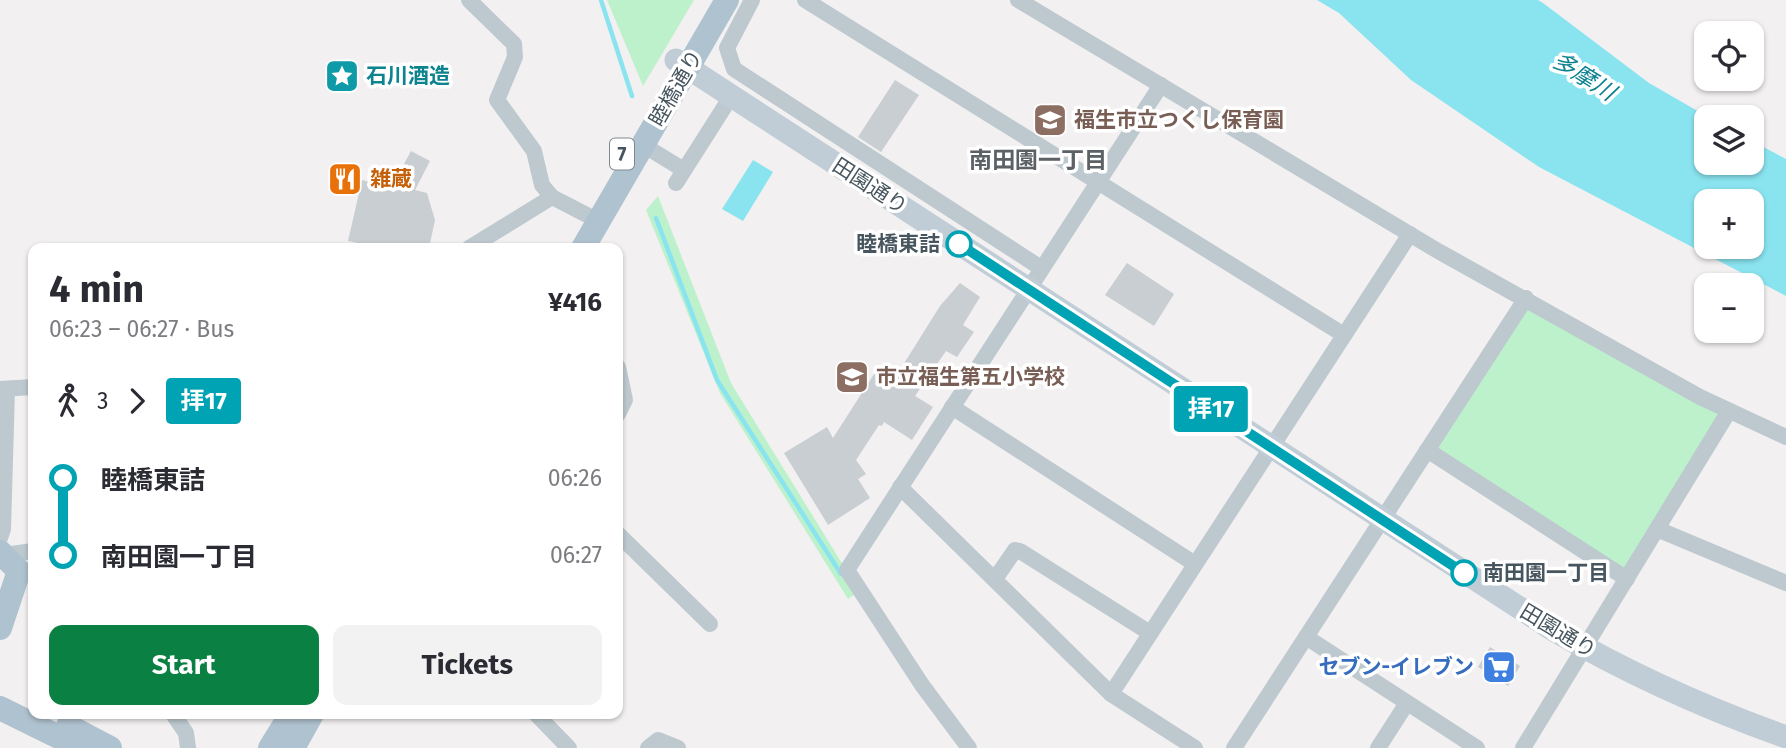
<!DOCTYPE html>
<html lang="en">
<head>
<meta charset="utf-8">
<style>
  body { margin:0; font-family:"Fira Sans","Noto Sans JP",sans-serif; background:#f2f2f3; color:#2b2b33; height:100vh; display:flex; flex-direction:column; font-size:26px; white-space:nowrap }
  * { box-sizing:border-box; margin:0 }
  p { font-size:23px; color:#7c7c81 }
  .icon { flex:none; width:38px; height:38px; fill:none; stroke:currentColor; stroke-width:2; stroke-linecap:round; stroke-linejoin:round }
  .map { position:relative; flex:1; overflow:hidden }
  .details { position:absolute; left:28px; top:243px; width:595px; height:476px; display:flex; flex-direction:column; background:#fff; border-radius:14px; box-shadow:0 2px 5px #0004 }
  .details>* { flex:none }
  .badge { padding:0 14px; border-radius:5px; font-size:24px; line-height:46px }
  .fabs { position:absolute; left:1694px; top:21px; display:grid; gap:14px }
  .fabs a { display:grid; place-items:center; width:70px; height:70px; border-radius:14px; background:#fff; box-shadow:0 2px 5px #0004; font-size:35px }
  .map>.badge { position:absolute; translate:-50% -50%; box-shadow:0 0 0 4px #fff }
  .legs { display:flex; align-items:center; gap:10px; height:77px; padding:0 21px; font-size:23px }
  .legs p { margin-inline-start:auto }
  .head { display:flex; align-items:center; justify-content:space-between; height:119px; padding:0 21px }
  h1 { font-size:38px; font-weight:700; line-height:52px }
  .button { display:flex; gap:14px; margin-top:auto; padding:14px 21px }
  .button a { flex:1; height:80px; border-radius:14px; background:#0b8043; color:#fff; font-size:28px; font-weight:700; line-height:80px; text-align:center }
  .button a+a { background:#f2f2f3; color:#2b2b33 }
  ul { padding:0 21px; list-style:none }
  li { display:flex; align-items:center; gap:24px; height:77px; font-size:26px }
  li i { display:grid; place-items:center; width:10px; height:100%; margin:0 9px; background:currentColor }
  li i::after { content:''; width:18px; height:18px; margin:-9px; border:5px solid; border-radius:50%; background:#fff }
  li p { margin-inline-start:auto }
  li:first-child i { background:linear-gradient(#0000 50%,currentColor 0) }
  li:last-child i { background:linear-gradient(currentColor 50%,#0000 0) }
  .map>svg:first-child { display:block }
  .green { fill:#bdf1cc }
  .water { fill:#89e4ef; fill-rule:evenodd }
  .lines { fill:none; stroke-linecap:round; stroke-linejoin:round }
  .stream { stroke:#89e4ef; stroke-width:4.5 }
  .building { fill:#c9ced2 }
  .street { stroke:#bdc9cf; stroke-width:16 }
  .secondary { stroke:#c0cdd7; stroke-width:23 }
  .primary { stroke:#afc2cf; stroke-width:24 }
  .line-1-casing { stroke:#fff; stroke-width:16 }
  .line-1 { stroke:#00a3b4; stroke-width:10 }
  .stop-1-dot { fill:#fff; stroke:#00a3b4; stroke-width:3.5 }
  .labels { text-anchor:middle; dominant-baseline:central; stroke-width:7; stroke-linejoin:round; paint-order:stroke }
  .shield { fill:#fff; stroke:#7e888e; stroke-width:2 }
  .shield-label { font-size:19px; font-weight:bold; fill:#47555e }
  .culture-label { font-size:21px; font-weight:bold; fill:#0d838f; stroke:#fff; text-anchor:start }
  .street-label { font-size:21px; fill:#47555e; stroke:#fff }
  .education-label { font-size:21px; font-weight:bold; fill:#785e54; stroke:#fff; text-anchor:start }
  .food-label { font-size:21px; font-weight:bold; fill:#c56008; stroke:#fff; text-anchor:start }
  .stop-label { font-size:21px; font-weight:bold; fill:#47555e; stroke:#fff; text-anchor:end }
  .shop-label { font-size:21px; font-weight:bold; fill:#366cbe; stroke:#fff; text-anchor:end }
  .water-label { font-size:23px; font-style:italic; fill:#0a8190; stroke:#fff }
  .neighbourhood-label { font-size:23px; font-weight:bold; fill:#5c6165; stroke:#fff }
</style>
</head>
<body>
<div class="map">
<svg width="1786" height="748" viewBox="0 0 1786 748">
  <rect width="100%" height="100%" fill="#f2f0f0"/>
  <!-- green -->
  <g class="green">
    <path d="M 607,0 L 694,0 L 643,86 Z"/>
    <path d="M 658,196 L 731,383 L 859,591 L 848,599 L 720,393 L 646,210 Z"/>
    <path d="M 1526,303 L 1722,410 L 1627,571 L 1433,445 Z"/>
  </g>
  <!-- water -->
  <g class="water">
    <path d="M 1317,0 L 1538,0 L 1543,3 L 1649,83 L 1708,117 L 1706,163 L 1752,163 L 1752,141 L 1786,159 L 1786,296 L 1539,167 L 1411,80 L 1339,13 ZM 1706,201 L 1752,201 L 1752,247 L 1706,247 Z"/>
    <path d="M 753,160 L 773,172 L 743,221 L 722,209 Z"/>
  </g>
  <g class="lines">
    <!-- stream -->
    <g class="stream">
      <path d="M 601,0 L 632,96"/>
      <path d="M 656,218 L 717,380 L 841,574"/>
    </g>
  </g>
  <!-- building -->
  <g class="building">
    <path d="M 895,80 L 919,95 L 881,152 L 858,137 Z"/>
    <path d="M 411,151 L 430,161 L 415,190 L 427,193 L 435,220 L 429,248 L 382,248 L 348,241 L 362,180 L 391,188 Z"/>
    <path d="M 1127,263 L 1174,294 L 1154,326 L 1105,295 Z"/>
    <path d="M 960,283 L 980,297 L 963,325 L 974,332 L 957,357 L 946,351 L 915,396 L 933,407 L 912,440 L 884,422 L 882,426 L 879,425 L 856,460 L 866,474 L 858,479 L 870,498 L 828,525 L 784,453 L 827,427 L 833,438 L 876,371 L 893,381 L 940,306 Z"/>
    <path d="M 1490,647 L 1520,666 L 1508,686 L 1478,667 Z"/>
  </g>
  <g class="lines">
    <!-- street -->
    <g class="street">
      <path d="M 469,0 L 514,44 L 515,57 L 497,100 L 534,151 L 542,185 L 552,197"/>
      <path d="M 752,0 L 727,48 L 734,69 L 1041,268"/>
      <path d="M 805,0 L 1344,335"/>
      <path d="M 1018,0 L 1438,251 L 1700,397 L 1786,437"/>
      <path d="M 643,145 L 684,170"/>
      <path d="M 676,183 L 732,95"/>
      <path d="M 469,248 L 552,197 L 587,215"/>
      <path d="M 618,367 L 625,400 L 618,414"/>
      <path d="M 0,389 L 33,387"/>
      <path d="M 952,407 L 1195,564"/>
      <path d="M 1427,450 L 1627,579"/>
      <path d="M 900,487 L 1111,694 L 1195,748"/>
      <path d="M 1657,529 L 1786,583"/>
      <path d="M 618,534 L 710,624"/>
      <path d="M 0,538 L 3,529 L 7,389"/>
      <path d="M 4,555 L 33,551"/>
      <path d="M 995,579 L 1015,550 L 1020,551 L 1150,633"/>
      <path d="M 1306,637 L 1477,748"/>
      <path d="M 1111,694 L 1410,234"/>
      <path d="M 173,714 L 186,733 L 188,748"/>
      <path d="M 536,714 L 569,748"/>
      <path d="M 648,748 L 658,740 L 678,748"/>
      <path d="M 969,748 L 922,685 L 847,570 L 1161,85"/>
      <path d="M 1234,748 L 1526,298"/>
      <path d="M 1378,748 L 1407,703"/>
      <path d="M 1523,748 L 1729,411"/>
    </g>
    <!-- secondary -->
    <path class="secondary" d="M 676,60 L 1552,629 C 1627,673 1705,708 1786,737"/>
    <!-- primary -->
    <g class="primary">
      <path d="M 583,248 L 727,0"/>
      <path d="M 0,552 L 19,571 L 0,628"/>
      <path d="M 0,708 L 81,748"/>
      <path d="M 68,726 L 110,748"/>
      <path d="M 270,748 L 291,714"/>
      <path d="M 293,748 L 312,714"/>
    </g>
  </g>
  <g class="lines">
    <!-- line-1 casing -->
    <g class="line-1-casing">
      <path id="line-1" d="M 959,244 L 1464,573"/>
    </g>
    <!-- line-1 -->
    <use href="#line-1" class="line-1"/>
  </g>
  <!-- icons -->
  <defs>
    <g id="sight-square" transform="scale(1.75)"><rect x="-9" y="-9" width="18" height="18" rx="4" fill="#0f9aa8" stroke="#fff"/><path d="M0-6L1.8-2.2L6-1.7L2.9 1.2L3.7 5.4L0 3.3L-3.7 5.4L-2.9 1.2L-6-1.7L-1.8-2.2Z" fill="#fff"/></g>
    <g id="school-square" transform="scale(1.75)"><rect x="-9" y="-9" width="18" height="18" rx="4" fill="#8d6e63" stroke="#fff"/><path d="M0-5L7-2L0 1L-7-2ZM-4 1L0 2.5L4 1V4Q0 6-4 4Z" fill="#fff"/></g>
    <g id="restaurant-square" transform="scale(1.75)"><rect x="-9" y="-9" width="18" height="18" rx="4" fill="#e8710a" stroke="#fff"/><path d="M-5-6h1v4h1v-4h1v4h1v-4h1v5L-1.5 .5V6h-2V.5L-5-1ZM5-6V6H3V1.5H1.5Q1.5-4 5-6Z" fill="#fff"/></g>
    <g id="supermarket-square" transform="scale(1.75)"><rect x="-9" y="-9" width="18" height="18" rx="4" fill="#3f7fe0" stroke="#fff"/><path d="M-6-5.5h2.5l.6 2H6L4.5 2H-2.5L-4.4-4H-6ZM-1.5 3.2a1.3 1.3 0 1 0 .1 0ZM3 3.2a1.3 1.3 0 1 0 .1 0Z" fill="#fff"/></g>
  </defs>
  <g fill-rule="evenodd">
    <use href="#sight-square" x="342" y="76"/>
    <use href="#school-square" x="1050" y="120"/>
    <use href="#restaurant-square" x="345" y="179"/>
    <use href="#school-square" x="852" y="377"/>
    <use href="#supermarket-square" x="1499" y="667"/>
  </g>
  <!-- markers -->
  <g class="stop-1-dot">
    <circle cx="959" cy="244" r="12"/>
    <circle cx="1464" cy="573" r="12"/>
  </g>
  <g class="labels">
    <!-- shield labels -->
    <rect class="shield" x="610" y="138.5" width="24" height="31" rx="5"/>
    <g class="shield-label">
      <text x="622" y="154">7</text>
    </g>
    <!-- culture labels -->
    <g class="culture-label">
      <text x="366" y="76">石川酒造</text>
    </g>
    <!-- street labels -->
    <g class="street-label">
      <text transform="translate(676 88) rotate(-60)">睦橋通り</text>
      <text transform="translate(870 186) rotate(33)">田園通り</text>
      <text transform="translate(1558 631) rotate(31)">田園通り</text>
    </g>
    <!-- education labels -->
    <g class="education-label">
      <text x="1074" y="120">福生市立つくし保育園</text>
      <text x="876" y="377">市立福生第五小学校</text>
    </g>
    <!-- food labels -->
    <g class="food-label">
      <text x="370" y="179">雑蔵</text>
    </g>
    <!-- stop labels -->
    <g class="stop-label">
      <text x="940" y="244">睦橋東詰</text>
      <text x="1483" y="573" text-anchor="start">南田園一丁目</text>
    </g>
    <!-- shop labels -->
    <g class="shop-label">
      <text x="1474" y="667">セブン-イレブン</text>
    </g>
    <!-- water labels -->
    <g class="water-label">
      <text transform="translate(1584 76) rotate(32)">多摩川</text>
    </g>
    <!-- neighbourhood labels -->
    <g class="neighbourhood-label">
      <text x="1038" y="160">南田園一丁目</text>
    </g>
  </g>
</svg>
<div class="fabs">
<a><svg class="icon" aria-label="locate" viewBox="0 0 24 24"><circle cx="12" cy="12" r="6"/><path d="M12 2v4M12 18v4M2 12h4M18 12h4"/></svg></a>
<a><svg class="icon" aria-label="layers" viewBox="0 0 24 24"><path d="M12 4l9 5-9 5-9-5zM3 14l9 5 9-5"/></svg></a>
<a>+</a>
<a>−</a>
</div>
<b class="badge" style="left:1211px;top:409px;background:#00a3b4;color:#fff">拝17</b>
<section class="details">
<div class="head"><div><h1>4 min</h1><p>06:23 – 06:27 · Bus</p></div><b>¥416</b></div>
<div class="legs"><svg class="icon" aria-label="walk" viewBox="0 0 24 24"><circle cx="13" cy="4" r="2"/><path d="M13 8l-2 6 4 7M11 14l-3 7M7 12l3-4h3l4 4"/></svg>3<svg class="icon" aria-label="forward" viewBox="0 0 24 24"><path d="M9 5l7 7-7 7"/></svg><b class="badge" style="background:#00a3b4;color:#fff">拝17</b></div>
<ul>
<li><i style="color:#00a3b4"></i><b>睦橋東詰</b><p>06:26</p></li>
<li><i style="color:#00a3b4"></i><b>南田園一丁目</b><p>06:27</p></li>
</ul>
<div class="button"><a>Start</a><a>Tickets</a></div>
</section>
</div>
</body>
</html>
